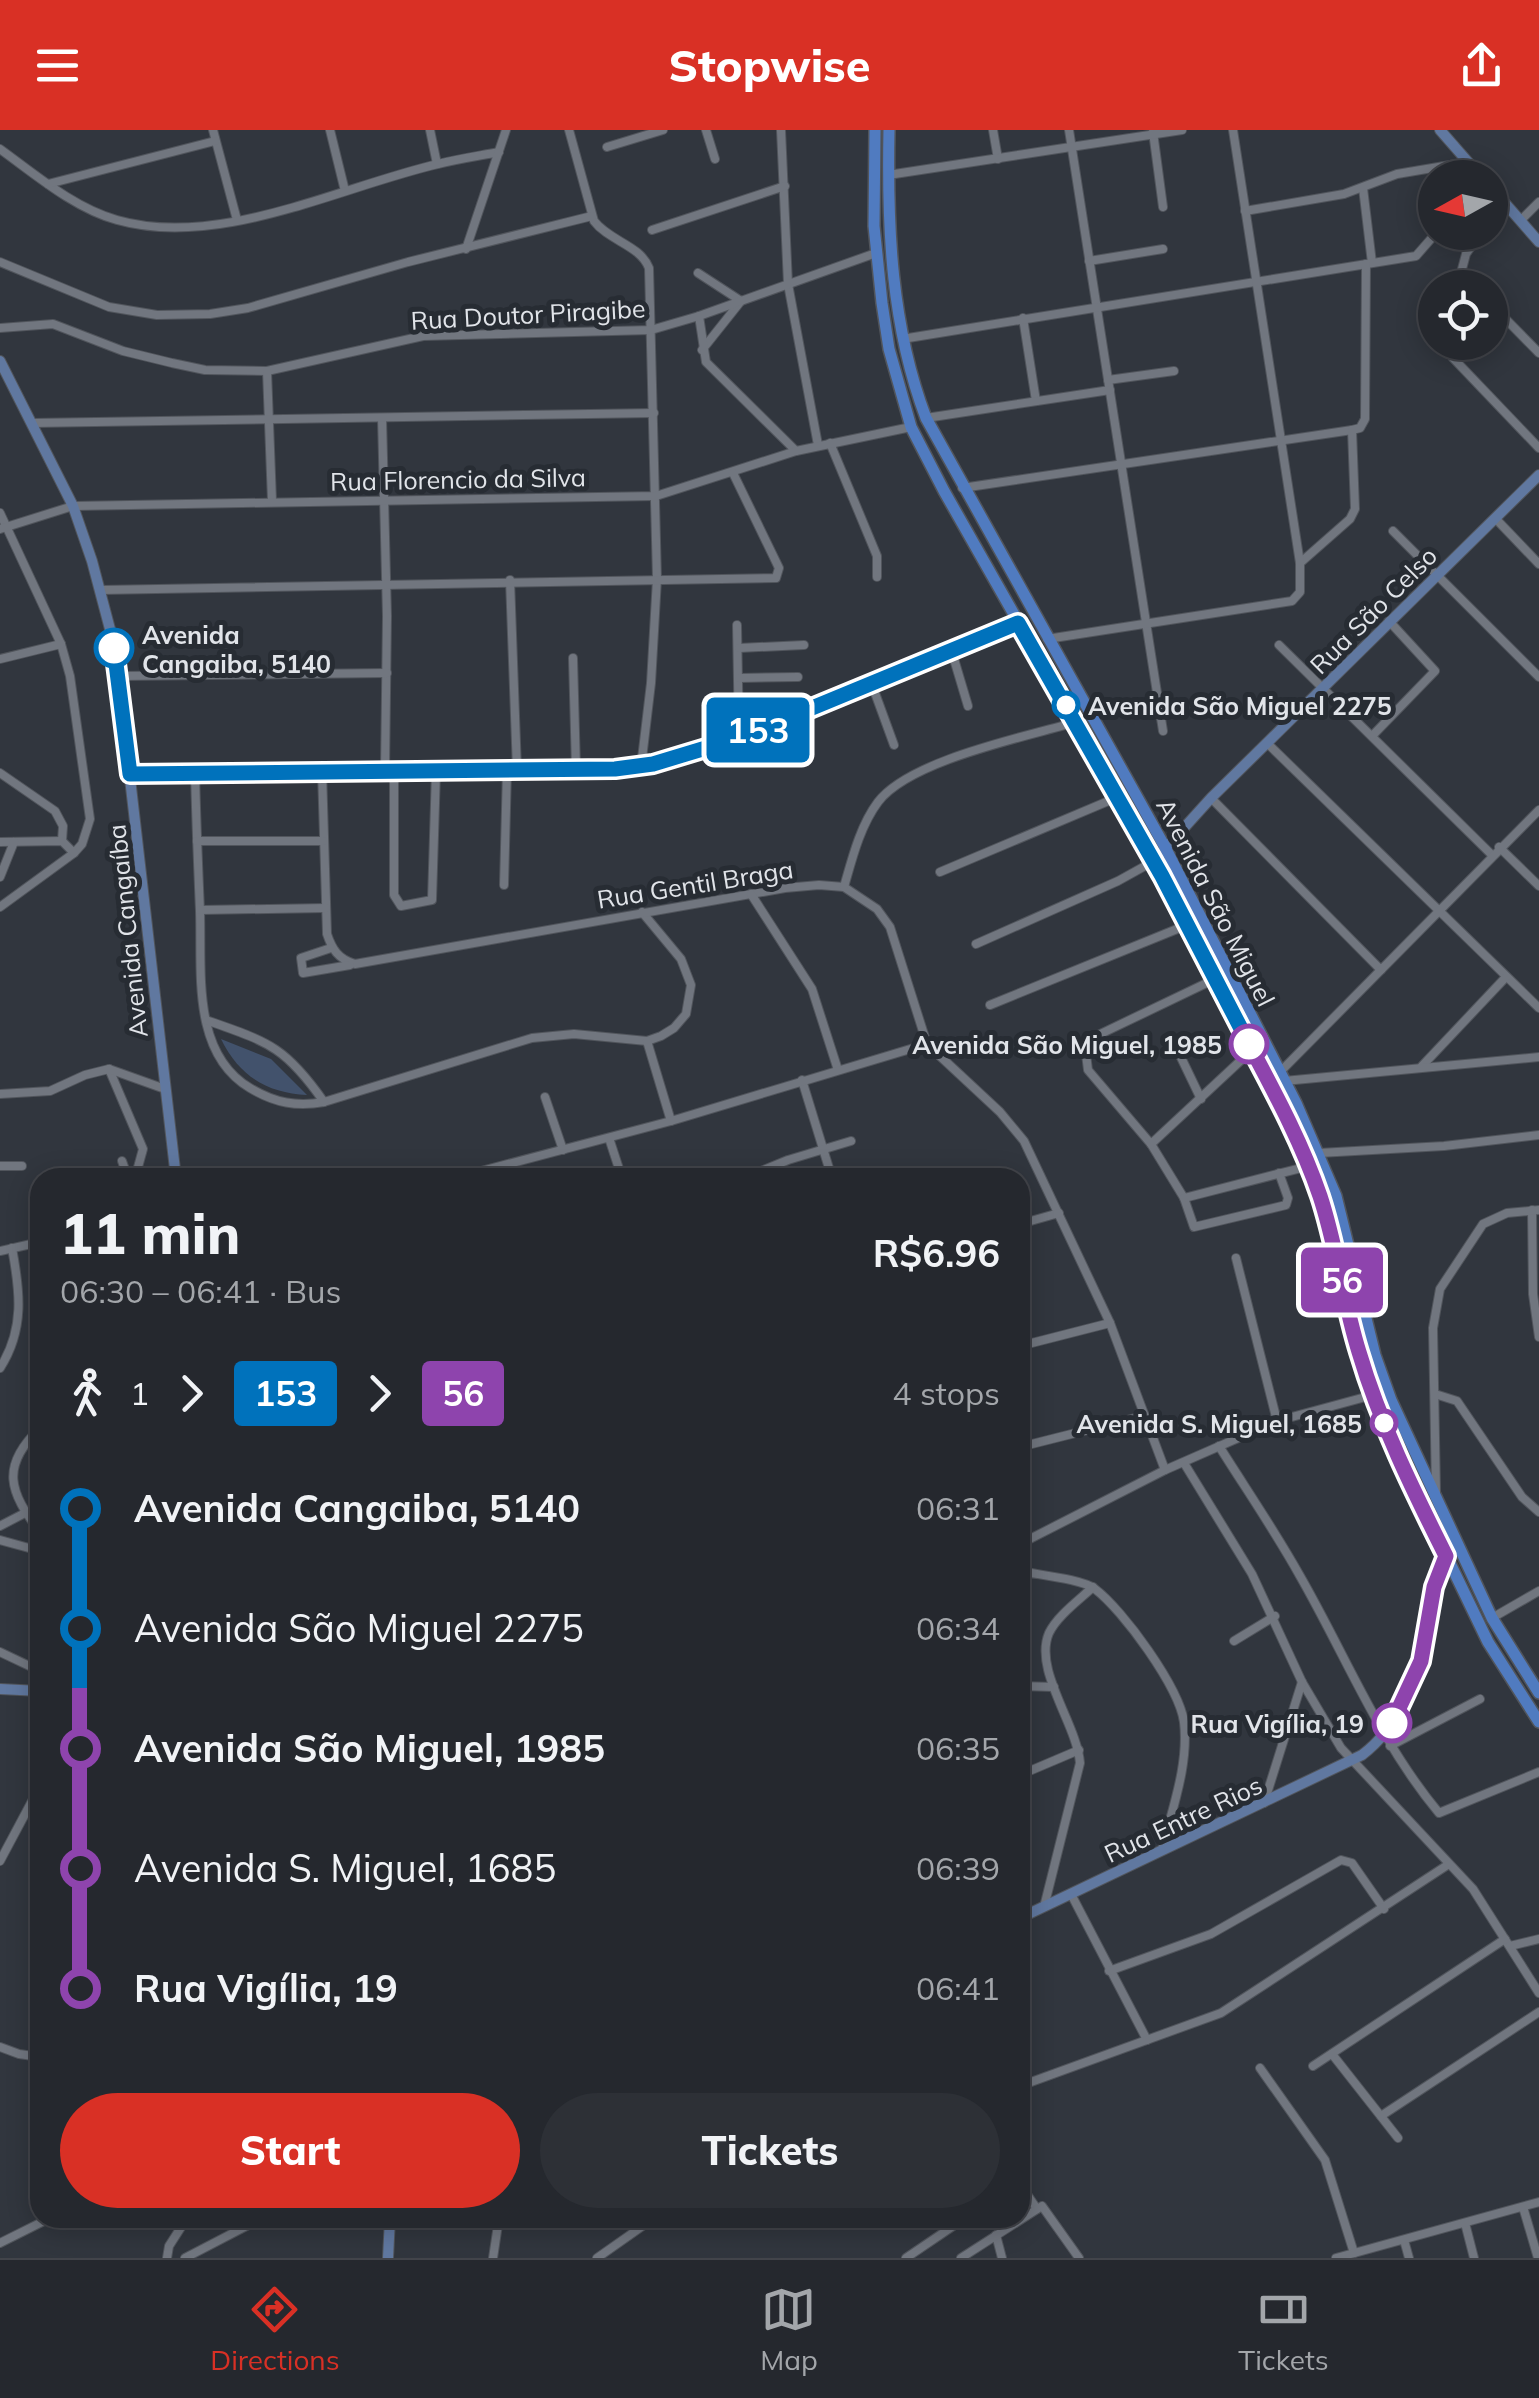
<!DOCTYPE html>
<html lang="en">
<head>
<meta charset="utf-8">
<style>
  body { margin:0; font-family:Mulish,sans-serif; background:#2d3036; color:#f1f3f6; height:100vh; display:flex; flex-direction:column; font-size:38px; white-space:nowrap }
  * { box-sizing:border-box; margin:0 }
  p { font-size:32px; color:#a3a6aa }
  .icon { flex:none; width:55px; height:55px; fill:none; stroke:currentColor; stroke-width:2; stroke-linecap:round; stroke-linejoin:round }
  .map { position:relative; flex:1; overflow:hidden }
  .details { position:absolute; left:30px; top:1038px; width:1000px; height:1060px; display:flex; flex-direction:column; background:#25282e; border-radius:30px; box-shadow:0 5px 25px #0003,0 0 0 2px #42444a }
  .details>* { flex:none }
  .badge { padding:0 20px; border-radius:8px; font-size:35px; line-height:65px }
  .needle { width:65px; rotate:262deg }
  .tools { position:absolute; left:1418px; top:30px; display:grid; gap:20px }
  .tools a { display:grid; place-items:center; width:90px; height:90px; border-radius:50%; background:#25282e; box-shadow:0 5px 25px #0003,0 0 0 2px #42444a; font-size:50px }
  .map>.badge { position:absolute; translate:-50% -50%; box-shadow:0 0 0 5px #fff }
  .legs { display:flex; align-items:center; gap:15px; height:110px; padding:0 30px; font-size:32px }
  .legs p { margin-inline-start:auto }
  .summary { display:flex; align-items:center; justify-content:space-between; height:170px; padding:0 30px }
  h1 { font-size:55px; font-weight:800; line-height:75px }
  .primary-button { display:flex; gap:20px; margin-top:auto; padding:20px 30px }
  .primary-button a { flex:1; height:115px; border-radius:60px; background:#d93025; color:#fff; font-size:40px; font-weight:800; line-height:115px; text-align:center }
  .primary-button a+a { background:#2d3036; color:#f1f3f6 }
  ul { padding:0 30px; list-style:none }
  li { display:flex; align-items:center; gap:35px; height:120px; font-size:38px }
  li i { display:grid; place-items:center; width:15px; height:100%; margin:0 12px; background:currentColor }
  li i::after { content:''; width:25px; height:25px; margin:-12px; border:8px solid; border-radius:50%; background:#25282e }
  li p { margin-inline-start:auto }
  li:first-child i { background:linear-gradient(#0000 50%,currentColor 0) }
  li:last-child i { background:linear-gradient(currentColor 50%,#0000 0) }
  header { display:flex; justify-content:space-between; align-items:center; height:130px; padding:0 30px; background:#d93025; color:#fff; font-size:45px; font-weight:800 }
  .tab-bar { display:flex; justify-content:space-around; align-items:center; height:140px; border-top:2px solid #42444a; background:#25282e; font-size:28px; color:#a3a6aa }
  .tab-bar a { display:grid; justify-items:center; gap:5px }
  .tab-bar .on { color:#d93025 }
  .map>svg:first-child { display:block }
  .green { fill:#42526c }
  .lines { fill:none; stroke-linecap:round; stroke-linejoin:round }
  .street-casing { stroke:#51555c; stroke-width:10 }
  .secondary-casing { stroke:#51555c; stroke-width:12 }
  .primary-casing { stroke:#51555c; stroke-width:14 }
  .street { stroke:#71767f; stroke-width:8 }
  .secondary { stroke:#6078a0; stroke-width:10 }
  .primary { stroke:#507bc0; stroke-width:11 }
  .line-1-casing { stroke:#fff; stroke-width:22 }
  .line-2-casing { stroke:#fff; stroke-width:22 }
  .line-1 { stroke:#0072bc; stroke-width:15 }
  .line-2 { stroke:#8e44ad; stroke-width:15 }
  .stop-1-dot { fill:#fff; stroke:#0072bc; stroke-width:5 }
  .stop-2-dot { fill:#fff; stroke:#8e44ad; stroke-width:5 }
  .labels { text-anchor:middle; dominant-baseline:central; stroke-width:10; stroke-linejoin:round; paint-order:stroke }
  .street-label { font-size:25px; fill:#e1e4e9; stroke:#272c33 }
  .stop-label { font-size:25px; font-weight:bold; fill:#e1e4e9; stroke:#272c33; text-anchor:end }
</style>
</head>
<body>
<header><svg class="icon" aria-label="menu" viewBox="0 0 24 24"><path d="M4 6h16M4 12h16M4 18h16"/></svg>Stopwise<svg class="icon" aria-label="share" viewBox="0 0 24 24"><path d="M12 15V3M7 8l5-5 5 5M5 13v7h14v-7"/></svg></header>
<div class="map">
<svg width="1539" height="2128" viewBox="0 0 1539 2128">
  <rect width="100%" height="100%" fill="#31363e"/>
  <!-- green -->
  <path class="green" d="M 221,909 L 271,929 L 307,965 C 267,963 239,946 221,909 Z"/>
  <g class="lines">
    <!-- street casing -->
    <g class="street-casing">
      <g id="street">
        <path d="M 213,0 L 237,90"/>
        <path d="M 330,0 L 345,61"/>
        <path d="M 430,0 L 437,34"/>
        <path d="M 569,0 L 594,91 C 609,111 640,115 649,138 L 657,449 L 651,553 L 641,637"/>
        <path d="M 706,0 L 715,29"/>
        <path d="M 781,0 L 788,154 L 818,315"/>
        <path d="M 993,0 L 998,29"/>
        <path d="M 1069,0 L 1163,601"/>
        <path d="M 1153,2 L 1163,77"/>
        <path d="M 607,17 L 663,0"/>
        <path d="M 0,19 C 36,45 74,78 117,90 C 219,119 339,57 438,34 C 458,29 478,26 499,22"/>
        <path d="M 888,45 L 1182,0"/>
        <path d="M 48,54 L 215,11"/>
        <path d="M 1363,58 L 1372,133"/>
        <path d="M 1245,81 L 1344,64 L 1397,44 L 1468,32"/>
        <path d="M 1490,90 L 1504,73"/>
        <path d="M 1520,91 L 1539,72"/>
        <path d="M 652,100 L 785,56"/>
        <path d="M 466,119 L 506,0"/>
        <path d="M 1089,131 L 1163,119"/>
        <path d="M 0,132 L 109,177 L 157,185 L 210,184 L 248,178 L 408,132 L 592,86"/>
        <path d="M 698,143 L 741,171 L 702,220"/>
        <path d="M 1461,144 L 1474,158"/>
        <path d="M 1457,158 L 1466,124 L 1481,102"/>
        <path d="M 1490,173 L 1539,223"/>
        <path d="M 699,186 L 706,232 L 796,321"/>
        <path d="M 1023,188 L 1036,271"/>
        <path d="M 0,198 L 53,194 L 123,221 L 172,233 L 205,240 L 267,241 L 423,206 L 651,200 L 699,186 L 876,123"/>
        <path d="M 902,209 L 1416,126 L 1437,102"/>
        <path d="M 1443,212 L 1453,228 L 1539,318"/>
        <path d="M 267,241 L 272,371"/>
        <path d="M 1108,250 L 1174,241"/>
        <path d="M 382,288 L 387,486 L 385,641"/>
        <path d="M 926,288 L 1110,260"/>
        <path d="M 31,293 L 654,283"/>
        <path d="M 830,313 L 877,426 L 877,447"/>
        <path d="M 962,358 L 1352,300"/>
        <path d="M 0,383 L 61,514 L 70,546 L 90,689 L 82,714 L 74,723 L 0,777"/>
        <path d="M 1495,388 L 1539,434"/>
        <path d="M 0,399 L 73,376 L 656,366 L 796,321 L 911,297"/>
        <path d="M 1393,401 L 1539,547"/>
        <path d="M 1300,433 L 1350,389 L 1355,379 L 1352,300 L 1360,298 L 1365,289 L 1366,134"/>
        <path d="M 510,450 L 517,640"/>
        <path d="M 100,460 L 776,448 L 779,438 L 733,343"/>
        <path d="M 737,495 L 739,608"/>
        <path d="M 1047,509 L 1292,471 L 1300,462 L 1300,433 L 1233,0"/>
        <path d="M 1279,515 L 1492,725"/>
        <path d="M 739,518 L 804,515"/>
        <path d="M 951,519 L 968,576"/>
        <path d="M 573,528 L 576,639"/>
        <path d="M 0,529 L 61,514"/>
        <path d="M 118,546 L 387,543"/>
        <path d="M 739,548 L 798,547"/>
        <path d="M 871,552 L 894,615"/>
        <path d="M 1373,605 L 1435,541 L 1389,491"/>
        <path d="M 1267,613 L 1539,878"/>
        <path d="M 195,641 C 196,688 198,734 200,781 C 202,841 191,923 250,958 C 275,973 297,977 324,972 L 532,908 L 574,904 L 647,911 L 661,906 L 674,898 L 686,884 L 691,855 L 681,829 L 642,782"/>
        <path d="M 322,641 L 327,804 C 332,819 338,829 355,834 L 785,758 L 819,755 L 844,757 L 877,779 L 890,797 L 927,914 L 1000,982 L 1024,1011 L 1110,1193 L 1165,1340"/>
        <path d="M 394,641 L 394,765 L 401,776 L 432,770 L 436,641"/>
        <path d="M 0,643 L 55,681 L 63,696 L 62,711"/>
        <path d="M 130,644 L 641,637 L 739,608 L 1018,493"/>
        <path d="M 1211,668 L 1381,840"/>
        <path d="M 197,711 L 323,711"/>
        <path d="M 0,712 L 62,711 L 74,723"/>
        <path d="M 1499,717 L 1539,756"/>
        <path d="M 940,742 L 1118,667"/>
        <path d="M 0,747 L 14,712"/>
        <path d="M 504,755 L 507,640"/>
        <path d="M 844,757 C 852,729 860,696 878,672 C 910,630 1025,607 1076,592"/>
        <path d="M 751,764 L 812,859 L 838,940"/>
        <path d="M 200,780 L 326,778"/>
        <path d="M 976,814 L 1118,751 L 1154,731"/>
        <path d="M 331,818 L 301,828 L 303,843 L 350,835"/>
        <path d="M 1215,849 L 1092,908 L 1085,916 L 1088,940 L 1151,1014 L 1184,1068 L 1194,1097 L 1286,1075 L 1288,1068 L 1279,1043"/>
        <path d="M 990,875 L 1187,795"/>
        <path d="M 206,890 C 268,912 285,916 324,972"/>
        <path d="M 647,911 L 671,991"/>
        <path d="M 1176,917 L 1201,969"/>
        <path d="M 1422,936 L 1506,847"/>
        <path d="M 109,939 L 143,1019 L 135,1048"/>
        <path d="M 1280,942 L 1539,680"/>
        <path d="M 802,950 L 832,1048"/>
        <path d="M 1284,951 L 1539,927"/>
        <path d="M 0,964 L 50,961 L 85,945 L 109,939 L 165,959"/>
        <path d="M 545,967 L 563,1020"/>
        <path d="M 609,1008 L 622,1048"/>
        <path d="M 1151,1014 L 1252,920"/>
        <path d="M 1319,1023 L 1444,1016 L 1539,1005"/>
        <path d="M 122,1031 L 128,1048"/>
        <path d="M 0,1036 L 22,1036"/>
        <path d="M 455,1048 L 671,991 L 927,914"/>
        <path d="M 744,1048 L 788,1030 L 851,1011"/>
        <path d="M 1184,1068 L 1309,1036"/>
        <path d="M 1532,1080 L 1533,1164 L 1539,1207"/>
        <path d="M 1020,1094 L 1059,1083"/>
        <path d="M 0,1121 L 40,1112"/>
        <path d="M 1236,1128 L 1277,1291"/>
        <path d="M 1020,1216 L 1110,1193"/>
        <path d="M 0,1238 C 25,1199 20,1161 12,1118"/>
        <path d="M 1435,1264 L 1457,1271 L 1522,1367 L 1539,1382"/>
        <path d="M 40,1298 C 0,1336 9,1362 40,1402"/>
        <path d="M 1219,1316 C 1246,1359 1275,1401 1300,1446 C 1346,1526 1379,1611 1439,1683 L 1539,1642"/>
        <path d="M 1020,1317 L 1143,1286"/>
        <path d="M 1184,1333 L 1252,1444 L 1302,1552 L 1341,1618 L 1473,1759 L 1539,1863"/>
        <path d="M 1436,1362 L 1433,1198 L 1440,1159 L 1483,1094 L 1507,1083 L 1539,1080"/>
        <path d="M 0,1396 L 25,1383"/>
        <path d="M 0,1410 L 40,1421"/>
        <path d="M 1020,1414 L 1165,1340 L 1277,1291 L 1373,1265"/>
        <path d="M 1020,1441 C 1038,1445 1082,1449 1095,1459 C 1123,1480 1179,1557 1184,1592 C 1189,1635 1172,1679 1162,1720"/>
        <path d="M 1492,1488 L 1539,1461"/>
        <path d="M 1234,1511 L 1275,1486"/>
        <path d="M 0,1522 L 40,1541"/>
        <path d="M 1020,1556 L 1054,1557"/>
        <path d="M 1390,1616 L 1480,1569"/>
        <path d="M 1020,1645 L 1079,1620"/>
        <path d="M 1264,1673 L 1302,1552"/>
        <path d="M 0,1731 L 40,1656"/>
        <path d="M 1071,1764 L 1147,1910"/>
        <path d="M 1044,1777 L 1080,1633 C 1077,1594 1033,1540 1049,1503 C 1057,1486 1079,1470 1093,1457"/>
        <path d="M 1510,1816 L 1539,1809"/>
        <path d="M 1109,1841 L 1211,1804 L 1341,1730 L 1352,1733 L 1384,1779"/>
        <path d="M 0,1917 L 19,1924 L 40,1927"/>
        <path d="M 1332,1924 L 1398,2008"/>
        <path d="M 1313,1936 L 1505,1809"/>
        <path d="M 1260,1938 L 1325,2030 L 1354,2123"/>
        <path d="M 1020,1956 L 1221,1883 L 1449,1734"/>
        <path d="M 1381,1986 L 1539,1882"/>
        <path d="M 1020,2054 L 1037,2079"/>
        <path d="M 1523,2077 L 1538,2128"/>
        <path d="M 1465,2093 L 1474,2128"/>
        <path d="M 996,2105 L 1002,2128"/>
        <path d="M 1404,2110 L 1409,2128"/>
        <path d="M 0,2113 L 50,2088"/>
        <path d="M 167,2128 L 169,2116 L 187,2088"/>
        <path d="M 185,2128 L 262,2088"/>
        <path d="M 493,2128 L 499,2088"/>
        <path d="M 597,2128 L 654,2088"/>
        <path d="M 906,2128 L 965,2088"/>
        <path d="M 961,2128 L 1042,2076 L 1079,2128"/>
        <path d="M 1336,2128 L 1539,2072"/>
      </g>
    </g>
    <!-- secondary casing -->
    <g class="secondary-casing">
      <g id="secondary">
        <path d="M 1440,0 L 1482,48"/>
        <path d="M 1490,56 L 1539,112"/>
        <path d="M 0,231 L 73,376 L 92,431 L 115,518 L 176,1048"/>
        <path d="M 1154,731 L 1211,668 L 1539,345"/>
        <path d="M 0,1559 L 40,1561"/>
        <path d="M 1020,1788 L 1362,1625 C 1399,1597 1420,1547 1428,1502 C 1434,1470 1433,1440 1457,1414"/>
        <path d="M 388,2128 L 390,2088"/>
      </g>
    </g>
    <!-- primary casing -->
    <g class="primary-casing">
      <g id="primary">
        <path d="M 875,0 L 874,96 L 882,173 L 889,219 L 911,297 L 944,361 L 1154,731 L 1283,980 L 1320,1066 L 1359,1221 L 1394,1317 L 1488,1512 L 1539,1592"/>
        <path d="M 889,0 C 887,97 891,196 926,288 L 1166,719 L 1296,973 L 1336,1066 L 1375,1225 L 1391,1270 L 1492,1488 L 1539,1563"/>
      </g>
    </g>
    <!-- street -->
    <use href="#street" class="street"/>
    <!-- secondary -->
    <use href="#secondary" class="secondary"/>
    <!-- primary -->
    <use href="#primary" class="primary"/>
  </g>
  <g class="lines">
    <!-- line-1 casing -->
    <g class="line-1-casing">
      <path id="line-1" d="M 114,518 L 130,644 L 615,639 L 653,634 L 739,608 L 1018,493 L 1162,746 L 1249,914"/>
    </g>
    <!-- line-2 casing -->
    <g class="line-2-casing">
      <path id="line-2" d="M 1249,914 C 1275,963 1302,1013 1320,1066 C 1337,1117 1343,1171 1359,1222 C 1380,1293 1413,1360 1446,1426 L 1434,1457 L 1421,1531 L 1392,1593"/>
    </g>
    <!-- line-1 -->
    <use href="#line-1" class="line-1"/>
    <!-- line-2 -->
    <use href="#line-2" class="line-2"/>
  </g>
  <!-- markers -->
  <g class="stop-1-dot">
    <circle cx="114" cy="518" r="18"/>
    <circle cx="1066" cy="575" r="12"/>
  </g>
  <g class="stop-2-dot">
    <circle cx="1249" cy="914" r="18"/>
    <circle cx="1384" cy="1293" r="12"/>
    <circle cx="1392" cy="1593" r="18"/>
  </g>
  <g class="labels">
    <!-- street labels -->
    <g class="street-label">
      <text transform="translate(528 184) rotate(-3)">Rua Doutor Piragibe</text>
      <text transform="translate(458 349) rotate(-1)">Rua Florencio da Silva</text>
      <text transform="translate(1373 480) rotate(-45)">Rua São Celso</text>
      <text transform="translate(695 754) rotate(-9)">Rua Gentil Braga</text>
      <text transform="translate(1216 772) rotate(63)">Avenida São Miguel</text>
      <text transform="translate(127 801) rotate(-96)">Avenida Cangaíba</text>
      <text transform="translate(1183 1689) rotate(-25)">Rua Entre Rios</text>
    </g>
    <!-- stop labels -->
    <g class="stop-label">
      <text x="142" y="504" text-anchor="start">Avenida<tspan x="142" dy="29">Cangaiba, 5140</tspan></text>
      <text x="1088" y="575" text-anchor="start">Avenida São Miguel 2275</text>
      <text x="1222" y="914">Avenida São Miguel, 1985</text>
      <text x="1362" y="1293">Avenida S. Miguel, 1685</text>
      <text x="1364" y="1593">Rua Vigília, 19</text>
    </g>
  </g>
</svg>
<div class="tools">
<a><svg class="needle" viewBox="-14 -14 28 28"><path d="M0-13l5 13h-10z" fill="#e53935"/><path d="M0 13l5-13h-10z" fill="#a3a6aa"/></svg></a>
<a><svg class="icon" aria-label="locate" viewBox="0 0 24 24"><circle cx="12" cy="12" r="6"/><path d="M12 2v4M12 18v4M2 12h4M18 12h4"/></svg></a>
</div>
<b class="badge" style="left:758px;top:600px;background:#0072bc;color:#fff">153</b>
<b class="badge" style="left:1342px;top:1150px;background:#8e44ad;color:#fff">56</b>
<section class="details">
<div class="summary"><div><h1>11 min</h1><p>06:30 – 06:41 · Bus</p></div><b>R$6.96</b></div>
<div class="legs"><svg class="icon" aria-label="walk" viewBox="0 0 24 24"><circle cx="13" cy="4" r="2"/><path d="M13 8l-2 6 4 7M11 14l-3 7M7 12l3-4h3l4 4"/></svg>1<svg class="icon" aria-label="forward" viewBox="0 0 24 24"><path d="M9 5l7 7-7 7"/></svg><b class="badge" style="background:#0072bc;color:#fff">153</b><svg class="icon" aria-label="forward" viewBox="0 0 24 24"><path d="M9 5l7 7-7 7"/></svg><b class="badge" style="background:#8e44ad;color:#fff">56</b><p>4 stops</p></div>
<ul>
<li><i style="color:#0072bc"></i><b>Avenida Cangaiba, 5140</b><p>06:31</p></li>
<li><i style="color:#0072bc"></i><span>Avenida São Miguel 2275</span><p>06:34</p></li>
<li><i style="color:#8e44ad"></i><b>Avenida São Miguel, 1985</b><p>06:35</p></li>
<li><i style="color:#8e44ad"></i><span>Avenida S. Miguel, 1685</span><p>06:39</p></li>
<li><i style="color:#8e44ad"></i><b>Rua Vigília, 19</b><p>06:41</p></li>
</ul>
<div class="primary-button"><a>Start</a><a>Tickets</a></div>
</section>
</div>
<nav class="tab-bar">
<a class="on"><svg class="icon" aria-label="directions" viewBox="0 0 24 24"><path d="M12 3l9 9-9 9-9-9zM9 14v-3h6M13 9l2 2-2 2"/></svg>Directions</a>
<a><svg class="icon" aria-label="map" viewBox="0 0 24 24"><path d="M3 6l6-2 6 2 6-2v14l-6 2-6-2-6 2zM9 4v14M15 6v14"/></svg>Map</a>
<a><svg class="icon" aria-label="tickets" viewBox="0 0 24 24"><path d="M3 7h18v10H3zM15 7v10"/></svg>Tickets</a>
</nav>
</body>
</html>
